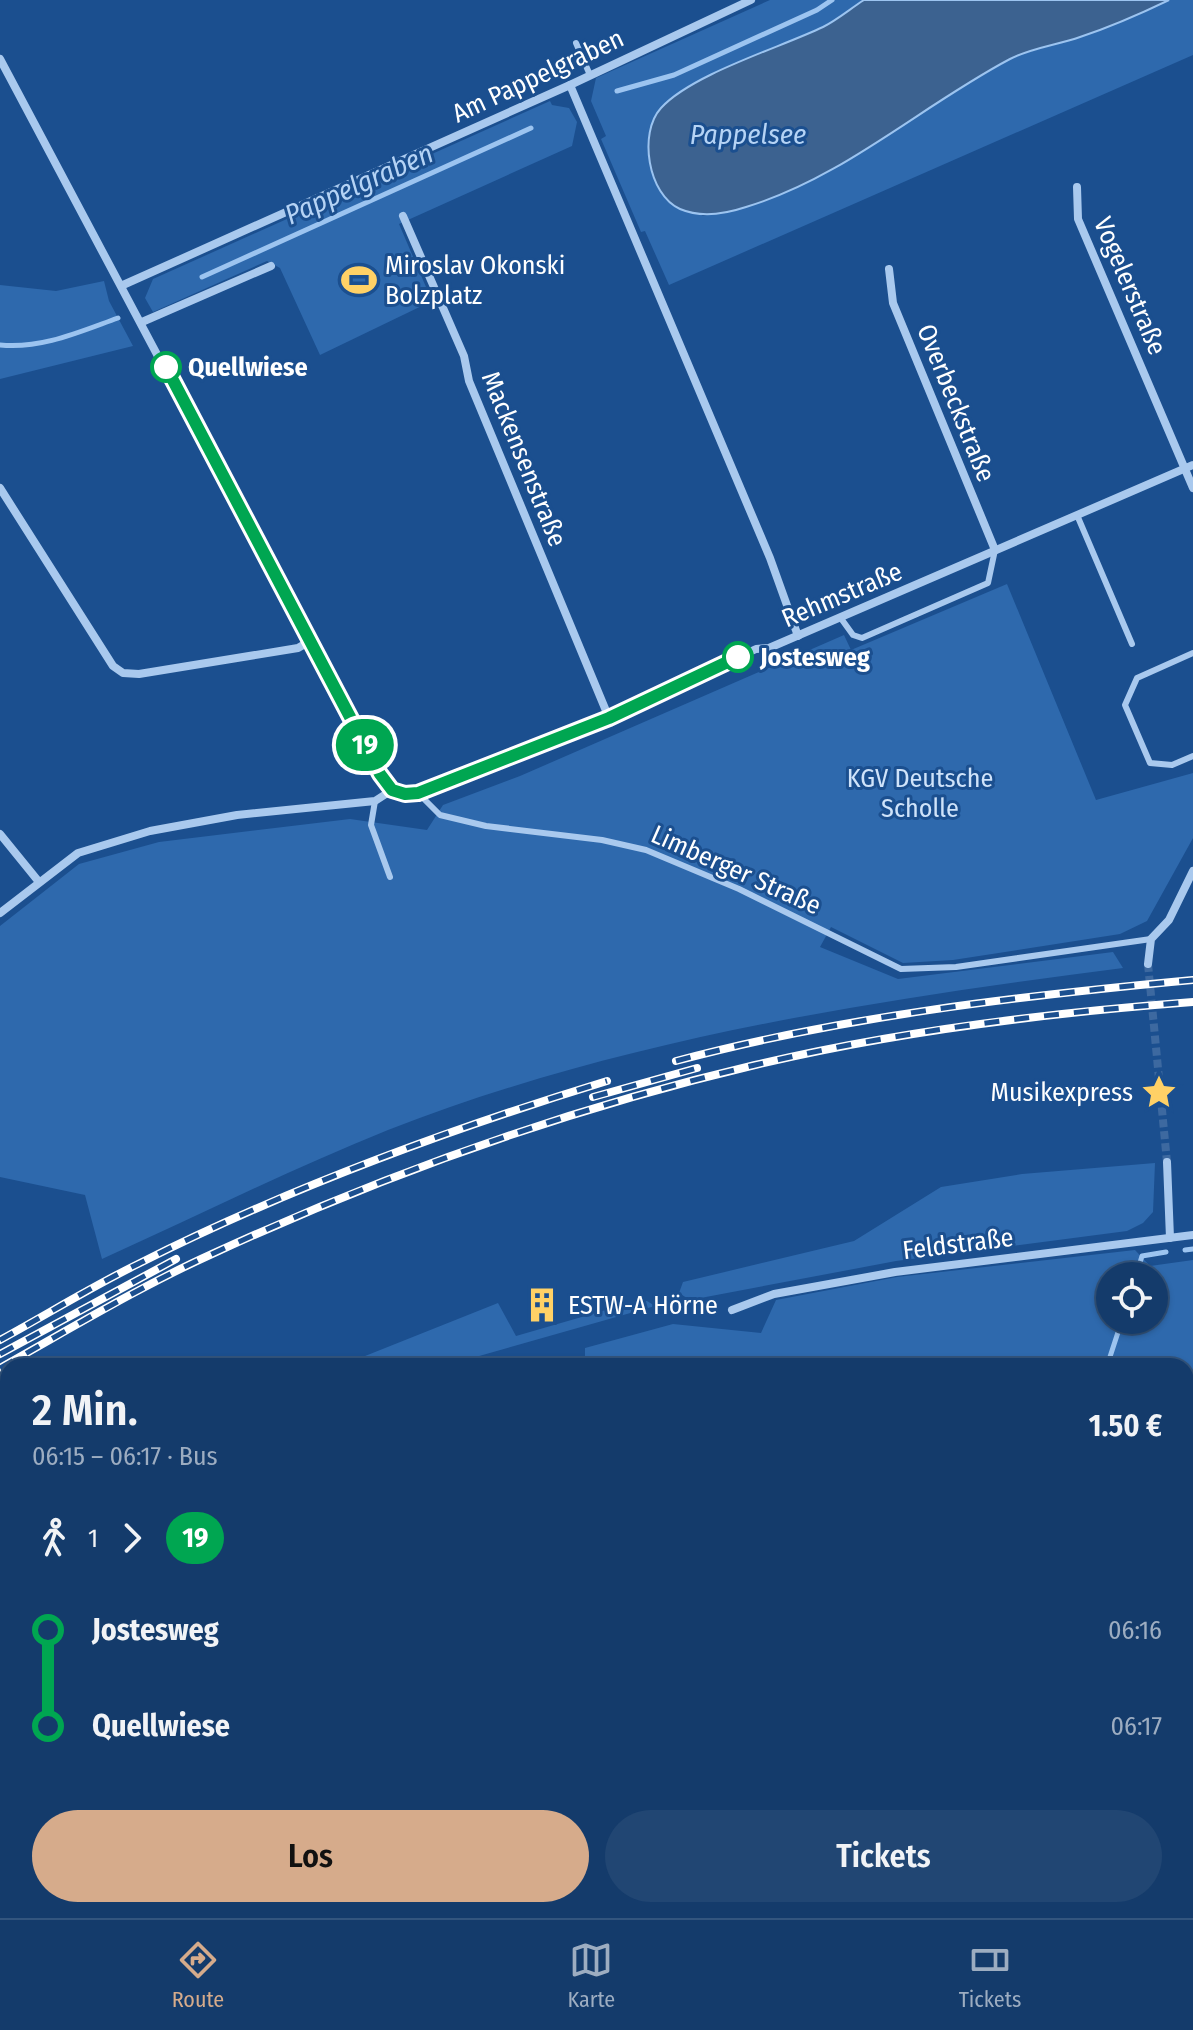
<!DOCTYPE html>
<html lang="de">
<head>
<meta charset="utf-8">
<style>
  body { margin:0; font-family:"Fira Sans Condensed",sans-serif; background:#214673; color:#f1f3f6; height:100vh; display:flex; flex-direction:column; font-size:30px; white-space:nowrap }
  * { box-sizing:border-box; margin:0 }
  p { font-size:26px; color:#9dadc1 }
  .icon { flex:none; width:44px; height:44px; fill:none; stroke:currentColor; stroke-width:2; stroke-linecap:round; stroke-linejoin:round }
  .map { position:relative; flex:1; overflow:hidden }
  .side { position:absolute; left:0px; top:1358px; width:1194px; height:560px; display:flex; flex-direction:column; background:#143b6b; border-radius:24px 24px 0 0; box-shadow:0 2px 6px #0004,0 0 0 2px #33557e }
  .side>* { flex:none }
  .badge { padding:0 16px; border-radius:26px; font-size:28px; line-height:52px }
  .buttons { position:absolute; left:1096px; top:1262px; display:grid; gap:16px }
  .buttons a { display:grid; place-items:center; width:72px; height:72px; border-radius:50%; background:#143b6b; box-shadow:0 2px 6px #0004,0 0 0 2px #33557e; font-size:40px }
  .map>.badge { position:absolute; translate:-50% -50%; box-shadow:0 0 0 4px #fff }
  .legs { display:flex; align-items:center; gap:12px; height:88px; padding:0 32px; font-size:26px }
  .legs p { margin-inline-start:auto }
  .headline { display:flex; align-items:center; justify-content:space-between; height:136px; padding:0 32px }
  h1 { font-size:44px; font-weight:600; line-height:60px }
  .action { display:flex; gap:16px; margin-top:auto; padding:16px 32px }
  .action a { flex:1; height:92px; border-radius:48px; background:#d6ab8b; color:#111; font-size:32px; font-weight:600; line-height:92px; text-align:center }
  .action a+a { background:#214673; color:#f1f3f6 }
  ul { padding:0 32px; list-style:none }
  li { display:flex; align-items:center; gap:28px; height:96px; font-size:30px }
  li i { display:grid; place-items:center; width:12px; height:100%; margin:0 10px; background:currentColor }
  li i::after { content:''; width:20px; height:20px; margin:-10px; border:6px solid; border-radius:50%; background:#143b6b }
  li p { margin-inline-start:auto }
  li:first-child i { background:linear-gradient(#0000 50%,currentColor 0) }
  li:last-child i { background:linear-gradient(currentColor 50%,#0000 0) }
  .tab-bar { display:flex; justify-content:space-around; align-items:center; height:112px; border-top:2px solid #33557e; background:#143b6b; font-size:22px; color:#9dadc1 }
  .tab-bar a { display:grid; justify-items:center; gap:4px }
  .tab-bar .selected { color:#d6ab8b }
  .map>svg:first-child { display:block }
  .green { fill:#2e69ad; fill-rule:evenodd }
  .water { fill:#3c6290; stroke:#9cc4f0; stroke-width:2 }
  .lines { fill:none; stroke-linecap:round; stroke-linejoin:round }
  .stream { stroke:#9cc4f0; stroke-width:5 }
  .street-tunnel { stroke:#3d69a0; stroke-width:8; stroke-dasharray:8 4; stroke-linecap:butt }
  .lane { stroke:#a9c9ee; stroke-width:6 }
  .street { stroke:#a9c9ee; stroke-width:8 }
  .rail-casing { stroke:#fff; stroke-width:8 }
  .rail { stroke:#1b4f8f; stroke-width:5; stroke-dasharray:15; stroke-linecap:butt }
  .line-1-casing { stroke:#fff; stroke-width:18 }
  .line-1 { stroke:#00a651; stroke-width:12 }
  .stop-1-dot { fill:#fff; stroke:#00a651; stroke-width:4 }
  .labels { text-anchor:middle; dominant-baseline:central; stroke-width:6; stroke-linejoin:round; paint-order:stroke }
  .street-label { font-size:26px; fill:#fff; stroke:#1b4f8f }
  .poi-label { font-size:26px; fill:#fff; stroke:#1b4f8f; text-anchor:start }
  .stop-label { font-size:26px; font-weight:bold; fill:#fff; stroke:#1b4f8f; text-anchor:start }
  .park-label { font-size:26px; fill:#cfe3fa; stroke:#1b4f8f }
  .water-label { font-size:28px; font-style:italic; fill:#b5d3f5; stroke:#1b4f8f }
</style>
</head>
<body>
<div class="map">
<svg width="1193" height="1918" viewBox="0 0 1193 1918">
  <rect width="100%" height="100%" fill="#1b4f8f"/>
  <!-- green -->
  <g class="green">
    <path d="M 770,0 L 864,0 L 648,139 L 652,171 L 662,193 L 703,216 L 743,208 L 808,181 L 1015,56 L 1078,38 L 1169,0 L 1193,0 L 1193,55 L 669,285 L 645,231 L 641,232 L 601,139 L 606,136 L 591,101 L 596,78 Z"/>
    <path d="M 550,101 L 552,105 L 569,108 L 577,122 L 572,146 L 399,224 L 432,301 L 320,355 L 280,268 L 267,261 L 153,312 L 145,298 L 153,279 Z"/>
    <path d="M 104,281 L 109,301 L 133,346 L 0,379 L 0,285 L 56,291 Z"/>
    <path d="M 1007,584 L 1096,800 L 1193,773 L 1193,838 L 1147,921 L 1120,934 L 953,960 L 903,963 L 831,927 L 820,947 L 898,979 L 1113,952 L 1123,968 C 874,1000 624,1038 388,1130 C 291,1169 197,1216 102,1259 L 85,1195 L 0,1177 L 0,926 L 79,864 L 159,842 L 350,819 L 427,830 L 443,805 L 520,776 L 844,635 L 851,650 Z"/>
    <path d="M 1155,1163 L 1153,1212 L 1143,1223 L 1127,1231 L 896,1261 L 690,1300 L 679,1293 L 683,1282 L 854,1241 L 941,1187 L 1022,1174 Z"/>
    <path d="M 1135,1250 L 1150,1266 L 1193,1260 L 1193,1500 L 1186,1524 L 1186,1366 L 585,1366 L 585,1348 L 673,1324 L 761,1333 L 776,1300 L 897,1277 ZM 1110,1276 L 1154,1276 L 1154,1320 L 1110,1320 Z"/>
    <path d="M 637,1301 L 647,1301 L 655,1306 L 444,1366 L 340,1366 L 498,1303 L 516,1336 Z"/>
    <path d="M 764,1910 L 1030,1910 L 1022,1918 L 763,1918 Z"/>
  </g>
  <!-- water -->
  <path class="water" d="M 864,0 L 1169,0 C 1140,14 1110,27 1080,37 C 1057,45 1031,48 1010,59 C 921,106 843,178 746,207 C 725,214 701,218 680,209 C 648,195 638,133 661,108 C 692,74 779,48 823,27 C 837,20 850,9 864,0 Z"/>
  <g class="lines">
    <!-- stream -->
    <g class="stream">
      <path d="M 617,91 L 674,75 L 817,10 L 832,0"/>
      <path d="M 202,277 L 531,128"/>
      <path d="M 0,345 C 42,349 79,332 118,318"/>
      <path d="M 1185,1250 L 1193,1249"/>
      <path d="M 1136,1276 L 1142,1256 L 1166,1252"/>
      <path d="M 1107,1366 L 1122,1320"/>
      <path d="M 890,1918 L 893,1910"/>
    </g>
    <!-- street-tunnel -->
    <path class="street-tunnel" d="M 1148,964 L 1167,1162"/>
    <!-- lane -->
    <g class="lane">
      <path d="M 576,43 L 590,75"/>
      <path d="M 1077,515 L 1132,644"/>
      <path d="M 840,617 L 853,635 L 862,638 L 988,583 L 995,550"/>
      <path d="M 1193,653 L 1137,678 L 1125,705 L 1150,763 L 1172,765 L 1193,756"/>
      <path d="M 418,793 L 440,815 L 486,826 L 602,840 L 646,850 L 739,889 L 901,969 L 956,967 L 1151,939"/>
      <path d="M 375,801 L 371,825 L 390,877"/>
    </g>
    <!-- street -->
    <g class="street">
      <path d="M 0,59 L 380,774 L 392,790 L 405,794 L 418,793 L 609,718 L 756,649 L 769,648 L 1193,465"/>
      <path d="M 570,85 L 770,558 L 798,636"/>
      <path d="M 1077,187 L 1078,219 L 1193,488"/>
      <path d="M 403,216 L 464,356 L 469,381 L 609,718"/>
      <path d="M 889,269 L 893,303 L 995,550"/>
      <path d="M 123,285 L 570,85 L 751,0"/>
      <path d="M 142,322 L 271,266"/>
      <path d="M 0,488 L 113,666 L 123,673 L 139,674 L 298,648 L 310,641"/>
      <path d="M 0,834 L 39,882"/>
      <path d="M 0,913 L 78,853 L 150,831 L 237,815 L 375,801 L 392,790"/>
      <path d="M 1148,964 L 1151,939 L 1169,920 L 1193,871"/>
      <path d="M 1167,1162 L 1170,1238"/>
      <path d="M 732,1310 L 774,1294 L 895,1272 L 1193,1235"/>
      <path d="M 1186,1886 L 1193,1885"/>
      <path d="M 1037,1918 L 1054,1910"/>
    </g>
    <!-- rail casing -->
    <g class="rail-casing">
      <g id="rail">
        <path d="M 676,1061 C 845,1016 1019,996 1193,980"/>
        <path d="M 593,1097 L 697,1068"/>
        <path d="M 0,1340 C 46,1315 91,1287 138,1264 C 288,1188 447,1130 607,1081"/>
        <path d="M 0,1354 L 176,1259"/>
        <path d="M 0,1368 C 70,1329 139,1287 212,1254 C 386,1174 568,1109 755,1065 C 898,1031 1046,1013 1193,1002"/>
      </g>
    </g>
    <!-- rail -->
    <use href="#rail" class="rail"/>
  </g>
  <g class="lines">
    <!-- line-1 casing -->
    <g class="line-1-casing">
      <path id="line-1" d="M 166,367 L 380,774 L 392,790 L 405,794 L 418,793 L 609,718 L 738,657"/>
    </g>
    <!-- line-1 -->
    <use href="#line-1" class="line-1"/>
  </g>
  <!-- icons -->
  <defs>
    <g id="stadium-bare" transform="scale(2.76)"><path d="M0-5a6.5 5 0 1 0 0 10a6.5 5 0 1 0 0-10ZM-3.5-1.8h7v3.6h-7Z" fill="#ffd166" stroke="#1b4f8f" stroke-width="2.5" paint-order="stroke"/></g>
    <g id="sight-bare" transform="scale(2.76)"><path d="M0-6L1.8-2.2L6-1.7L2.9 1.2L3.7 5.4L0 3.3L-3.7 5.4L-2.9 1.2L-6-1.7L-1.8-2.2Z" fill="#ffd166" stroke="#1b4f8f" stroke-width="2.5" paint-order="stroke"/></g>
    <g id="building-bare" transform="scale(2.76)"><path d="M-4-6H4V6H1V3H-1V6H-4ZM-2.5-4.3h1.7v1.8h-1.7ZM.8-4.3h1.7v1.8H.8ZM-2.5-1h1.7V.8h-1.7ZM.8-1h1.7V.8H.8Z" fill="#ffd166" stroke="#1b4f8f" stroke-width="2.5" paint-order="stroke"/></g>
  </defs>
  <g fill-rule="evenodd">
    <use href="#stadium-bare" x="359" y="280"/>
    <use href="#sight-bare" x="1159" y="1092"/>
    <use href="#building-bare" x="542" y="1305"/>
  </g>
  <!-- markers -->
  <g class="stop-1-dot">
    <circle cx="166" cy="367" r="14"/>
    <circle cx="738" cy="657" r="14"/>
  </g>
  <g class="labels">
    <!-- street labels -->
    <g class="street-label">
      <text transform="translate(538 76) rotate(-25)">Am Pappelgraben</text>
      <text transform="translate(1130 286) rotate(67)">Vogelerstraße</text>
      <text transform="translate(956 403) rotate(68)">Overbeckstraße</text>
      <text transform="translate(524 459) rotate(68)">Mackensenstraße</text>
      <text transform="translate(842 595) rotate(-23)">Rehmstraße</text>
      <text transform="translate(736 870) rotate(24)">Limberger Straße</text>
      <text transform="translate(958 1244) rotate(-7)">Feldstraße</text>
    </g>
    <!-- poi labels -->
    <g class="poi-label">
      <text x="385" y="265">Miroslav Okonski<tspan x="385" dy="30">Bolzplatz</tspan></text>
      <text x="1133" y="1092" text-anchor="end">Musikexpress</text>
      <text x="568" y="1305">ESTW-A Hörne</text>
    </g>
    <!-- stop labels -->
    <g class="stop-label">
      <text x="188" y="367">Quellwiese</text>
      <text x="760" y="657">Jostesweg</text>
    </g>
    <!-- park labels -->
    <g class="park-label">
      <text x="920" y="778">KGV Deutsche<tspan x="920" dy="30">Scholle</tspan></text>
    </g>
    <!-- water labels -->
    <g class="water-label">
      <text x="748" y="134">Pappelsee</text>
      <text transform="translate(359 184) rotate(-24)">Pappelgraben</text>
    </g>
  </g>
</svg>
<div class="buttons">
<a><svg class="icon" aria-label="locate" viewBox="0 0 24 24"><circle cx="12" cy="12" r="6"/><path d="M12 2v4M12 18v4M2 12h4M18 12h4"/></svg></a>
</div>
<b class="badge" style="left:365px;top:745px;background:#00a651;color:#fff">19</b>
<section class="side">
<div class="headline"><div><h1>2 Min.</h1><p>06:15 – 06:17 · Bus</p></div><b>1.50 €</b></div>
<div class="legs"><svg class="icon" aria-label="walk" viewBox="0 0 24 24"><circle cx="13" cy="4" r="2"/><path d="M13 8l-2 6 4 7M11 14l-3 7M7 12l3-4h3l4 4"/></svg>1<svg class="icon" aria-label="forward" viewBox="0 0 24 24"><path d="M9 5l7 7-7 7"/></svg><b class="badge" style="background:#00a651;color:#fff">19</b></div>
<ul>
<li><i style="color:#00a651"></i><b>Jostesweg</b><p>06:16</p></li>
<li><i style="color:#00a651"></i><b>Quellwiese</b><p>06:17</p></li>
</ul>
<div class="action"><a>Los</a><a>Tickets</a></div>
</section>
</div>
<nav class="tab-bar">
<a class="selected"><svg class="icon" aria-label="directions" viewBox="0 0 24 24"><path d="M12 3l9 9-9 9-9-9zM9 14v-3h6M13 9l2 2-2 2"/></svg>Route</a>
<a><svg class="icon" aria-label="map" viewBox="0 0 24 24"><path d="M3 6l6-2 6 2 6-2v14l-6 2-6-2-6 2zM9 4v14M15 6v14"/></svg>Karte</a>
<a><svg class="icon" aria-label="tickets" viewBox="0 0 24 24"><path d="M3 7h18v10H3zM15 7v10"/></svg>Tickets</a>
</nav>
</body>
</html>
